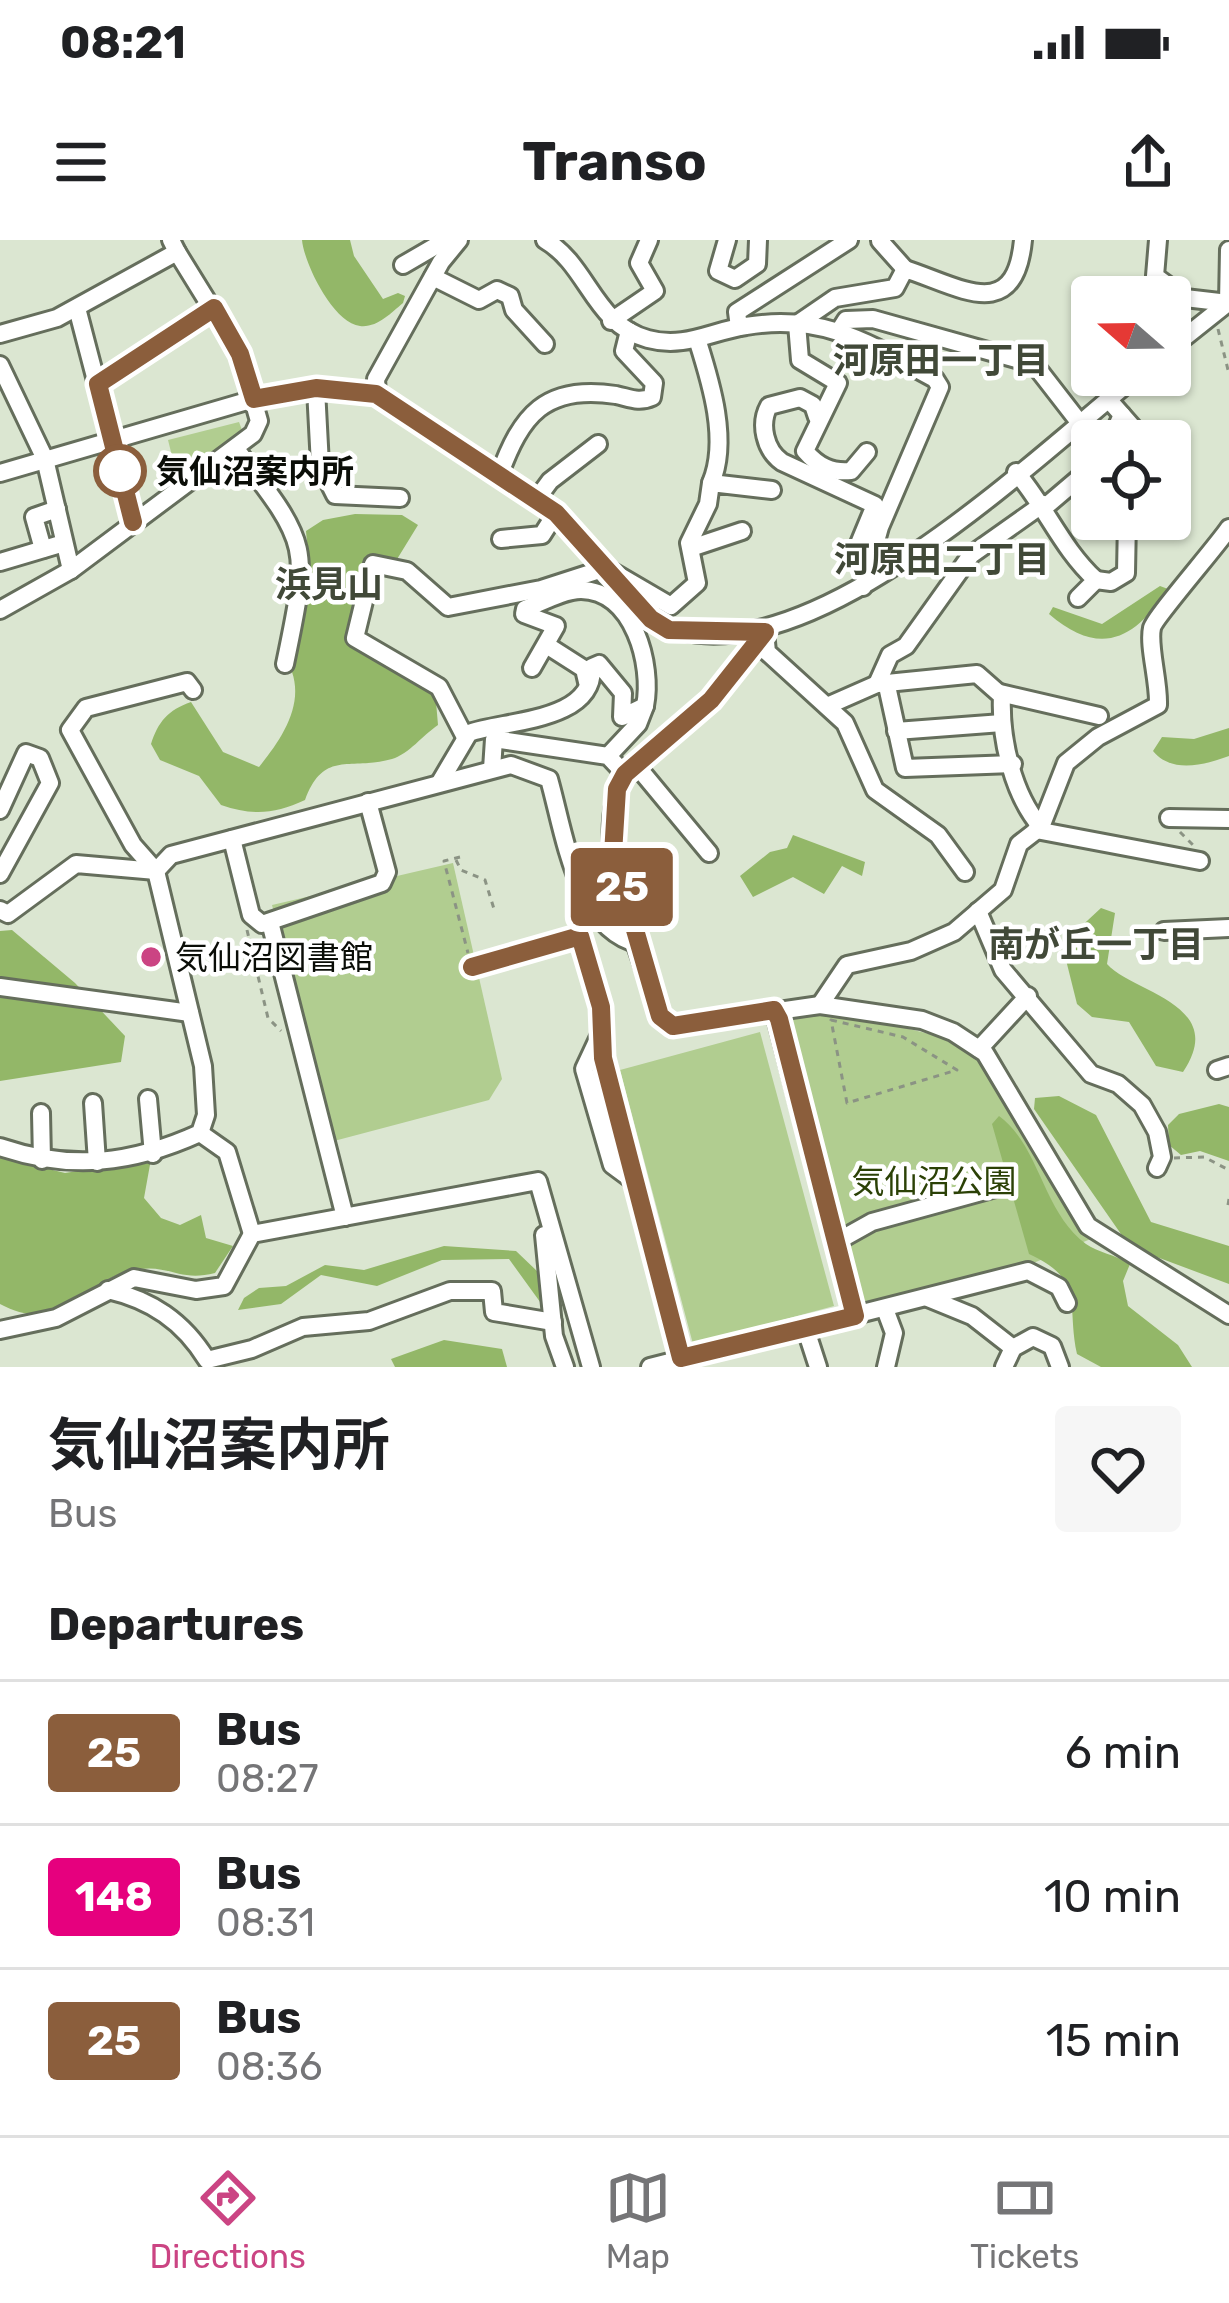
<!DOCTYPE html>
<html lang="en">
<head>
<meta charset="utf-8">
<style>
  body { margin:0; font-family:Rubik,"Noto Sans JP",sans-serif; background:#f6f6f6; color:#202124; height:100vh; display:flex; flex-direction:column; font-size:45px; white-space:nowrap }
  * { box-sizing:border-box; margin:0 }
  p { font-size:39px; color:#757577 }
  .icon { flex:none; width:66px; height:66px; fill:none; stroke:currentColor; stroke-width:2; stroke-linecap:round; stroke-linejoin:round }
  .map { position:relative; height:1127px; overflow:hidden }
  .side { display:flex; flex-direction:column; background:#fff; flex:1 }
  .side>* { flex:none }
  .badge { padding:0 24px; border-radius:9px; font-size:42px; line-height:78px }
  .needle { width:78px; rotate:290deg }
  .fabs { position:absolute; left:1071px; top:36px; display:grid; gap:24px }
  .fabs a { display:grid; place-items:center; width:120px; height:120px; border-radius:12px; background:#fff; box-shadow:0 3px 9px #0004; font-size:60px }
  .map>.badge { position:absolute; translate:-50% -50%; box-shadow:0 0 0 6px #fff }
  h2 { padding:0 48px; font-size:45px; line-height:108px }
  .round { display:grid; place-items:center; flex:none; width:126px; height:126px; border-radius:12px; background:#f6f6f6 }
  .summary { display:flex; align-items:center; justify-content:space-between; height:204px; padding:0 48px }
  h1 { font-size:57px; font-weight:700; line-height:90px }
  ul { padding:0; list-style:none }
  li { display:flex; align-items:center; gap:36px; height:144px; padding:0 48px; border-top:3px solid #e0e0e0 }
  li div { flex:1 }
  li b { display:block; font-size:45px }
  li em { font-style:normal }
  li .badge { min-width:132px; font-weight:700; text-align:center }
  .status { display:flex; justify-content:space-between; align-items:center; height:84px; padding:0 60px; background:#fff; direction:ltr }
  .status svg { height:33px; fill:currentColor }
  header { display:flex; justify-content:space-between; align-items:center; height:156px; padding:0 48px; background:#fff; font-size:54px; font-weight:700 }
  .tab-bar { display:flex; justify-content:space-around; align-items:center; height:168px; border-top:3px solid #e0e0e0; background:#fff; font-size:33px; color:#757577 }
  .tab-bar a { display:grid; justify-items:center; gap:6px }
  .tab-bar .on { color:#cb4483 }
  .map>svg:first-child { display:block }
  .green { fill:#b1cd90 }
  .forest { fill:#93b768 }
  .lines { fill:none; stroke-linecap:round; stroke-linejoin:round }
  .minor-casing { stroke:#656e5c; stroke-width:22 }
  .path { stroke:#8b9384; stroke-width:3; stroke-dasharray:6 6; stroke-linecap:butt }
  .minor { stroke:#fff; stroke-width:16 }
  .line-casing { stroke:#fff; stroke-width:27 }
  .line { stroke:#8b5e3c; stroke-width:18 }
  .stop-dot { fill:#fff; stroke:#8b5e3c; stroke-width:6 }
  .poi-dot { fill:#cb4483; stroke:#fff; stroke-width:4.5 }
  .labels { text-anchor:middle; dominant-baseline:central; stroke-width:9; stroke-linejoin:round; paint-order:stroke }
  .stop-label { font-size:33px; font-weight:bold; fill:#0a0d07; stroke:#fff; text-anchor:start }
  .poi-label { font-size:33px; fill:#0a0d07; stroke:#fff; text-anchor:start }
  .park-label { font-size:33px; fill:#2b4106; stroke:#fff }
  .neighbourhood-label { font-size:36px; font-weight:bold; fill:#414938; stroke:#fff }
</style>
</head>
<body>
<div class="status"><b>08:21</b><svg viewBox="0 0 49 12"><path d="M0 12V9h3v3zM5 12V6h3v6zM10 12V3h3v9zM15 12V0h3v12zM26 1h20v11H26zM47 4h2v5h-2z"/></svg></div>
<header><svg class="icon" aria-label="menu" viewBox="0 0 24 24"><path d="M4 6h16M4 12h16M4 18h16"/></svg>Transo<svg class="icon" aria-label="share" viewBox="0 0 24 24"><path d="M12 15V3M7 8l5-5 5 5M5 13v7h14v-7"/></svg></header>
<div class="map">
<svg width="1229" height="1127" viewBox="0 0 1229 1127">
  <rect width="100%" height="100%" fill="#dbe6d1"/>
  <!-- green -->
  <g class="green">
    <path d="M 239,182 L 242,190 L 178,240 L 168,200 Z"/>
    <path d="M 453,623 L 502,839 L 489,860 L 334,901 L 272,665 Z"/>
    <path d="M 846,773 L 953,800 L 982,818 L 1093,998 L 1031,1024 L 861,1069 L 782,775 Z"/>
    <path d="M 760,792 L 834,1066 L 693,1104 L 620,830 Z"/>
  </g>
  <!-- forest -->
  <g class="forest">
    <path d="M 302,0 L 350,0 L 354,16 L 383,59 L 398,53 L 405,56 L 403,63 C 391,73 377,88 360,86 C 333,83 304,23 302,0 Z"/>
    <path d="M 355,274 L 402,275 L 418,285 L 391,329 L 375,327 L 361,404 L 435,450 L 438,485 C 423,495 409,514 392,519 C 350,531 324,509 305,560 C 275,574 253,576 221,565 L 199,536 L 160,520 L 151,504 C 158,482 168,470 191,462 L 223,512 L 259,527 C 280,501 304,467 292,432 L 310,337 L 306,291 L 323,280 Z"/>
    <path d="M 1160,346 L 1168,349 C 1134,401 1099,417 1049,374 L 1053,367 L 1102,384 Z"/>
    <path d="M 1229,488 L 1229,516 C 1204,525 1172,534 1153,511 L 1162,497 L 1194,499 Z"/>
    <path d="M 793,595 L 865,622 L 862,636 L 842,626 L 824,654 L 793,637 L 753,657 L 740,636 L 770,612 L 787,608 Z"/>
    <path d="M 1101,668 L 1115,673 L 1107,724 C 1133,753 1229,764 1183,832 L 1156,826 L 1129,782 L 1092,777 L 1077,764 L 1064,712 L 1074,693 Z"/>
    <path d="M 12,690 L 75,743 L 125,796 L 121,822 L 0,841 L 0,691 Z"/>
    <path d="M 1059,856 L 1096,875 L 1151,982 L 1229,1006 L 1229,1044 L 1130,1007 L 1034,869 L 1035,858 Z"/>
    <path d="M 1219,864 L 1229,867 L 1229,921 L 1200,911 L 1181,915 L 1169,905 L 1168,885 L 1179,874 Z"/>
    <path d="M 999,876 C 1040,906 1043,973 1086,1004 C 1097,1012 1116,1015 1130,1024 L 1123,1041 L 1128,1066 L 1178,1105 L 1192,1127 L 1101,1127 L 1077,1114 C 1066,1064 1086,1040 1029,1014 L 992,884 Z"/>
    <path d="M 0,917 L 65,933 L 151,919 L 144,958 L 161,978 L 180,985 L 201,975 L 206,998 L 233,1006 L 215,1033 C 180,1042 170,1025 140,1029 C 84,1035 65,1099 0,1064 Z"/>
    <path d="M 444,1006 L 516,1011 L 538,1032 L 543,1066 L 509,1019 L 442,1020 L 377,1046 L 321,1035 L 281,1064 L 238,1070 L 244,1058 L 259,1048 L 286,1046 L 325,1025 L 364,1030 Z"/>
    <path d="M 444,1100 L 502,1109 L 507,1127 L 395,1127 L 391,1119 Z"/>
  </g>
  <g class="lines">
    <!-- minor casing -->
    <g class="minor-casing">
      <g id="minor">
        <path d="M 545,0 C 589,26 593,84 648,99 C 685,109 711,91 746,86 C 824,73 870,104 935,139 L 940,147 L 880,287 L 863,347"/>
        <path d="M 727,0 L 718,31 L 735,39 L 757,24 L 758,0"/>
        <path d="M 1158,0 L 1155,36 L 1185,58 L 1228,63 L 1229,10"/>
        <path d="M 880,1 L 905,29"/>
        <path d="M 403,25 L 446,0"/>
        <path d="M 433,37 L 479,60 L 497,50 L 510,56 L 514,70 L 545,104"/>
        <path d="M 77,68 L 133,282"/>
        <path d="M 611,81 L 655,51 L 639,23 L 649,0"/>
        <path d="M 739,87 L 737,72 L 849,0"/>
        <path d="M 841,88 L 846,80 L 873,79 L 1034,124 L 1079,182"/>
        <path d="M 0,94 L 57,78 L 177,12 L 171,0"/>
        <path d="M 698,102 C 711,143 729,201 711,243"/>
        <path d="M 1170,109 L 1229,62"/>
        <path d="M 0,125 L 45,219 L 71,330"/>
        <path d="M 98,144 L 214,68"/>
        <path d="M 316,149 L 320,225 L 335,255 L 400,258"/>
        <path d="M 377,154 L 376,139 L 441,22 L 459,0"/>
        <path d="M 1108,159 L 1145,201"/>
        <path d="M 817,177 L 813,165 L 800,158 L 769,166 C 759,184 765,210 782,222 L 875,265 L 858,306"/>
        <path d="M 1110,201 L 1122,175"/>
        <path d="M 236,209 C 310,306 310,304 285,424"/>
        <path d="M 867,212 L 851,231 C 831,233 818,226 805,211 L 838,143 L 800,120 L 797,84 L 835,58 L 895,48 L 905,29 C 960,47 1015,85 1023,0"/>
        <path d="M 1016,232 C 1046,267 1062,309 1096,340 L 1078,358"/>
        <path d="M 0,233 L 254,159 L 316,149 L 377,154 L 556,273 L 651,379 C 790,458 1034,218 1138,135"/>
        <path d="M 499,236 C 521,175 545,144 616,155 C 630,158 639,163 652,157 L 654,143 L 624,111 L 629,91"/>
        <path d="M 536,260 L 550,241 L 598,204"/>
        <path d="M 1045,267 L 1092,227"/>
        <path d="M 501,299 L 542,295 L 556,273"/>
        <path d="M 691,308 L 742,291"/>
        <path d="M 43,309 L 34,277 L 57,269"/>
        <path d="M 0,322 L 64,303"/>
        <path d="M 1096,340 L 1111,342 L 1126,333 L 1127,279"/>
        <path d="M 0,370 L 71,330 L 253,194 L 259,181 L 240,114 L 177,12"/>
        <path d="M 765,392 L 711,460 L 625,534 C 587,604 639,705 660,775 L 673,786 L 820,765 L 922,780 L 953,792 L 985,813 L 1088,986 L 1229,1075"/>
        <path d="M 765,392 L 767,412 L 845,483 L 875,550 L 938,595 L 965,632"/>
        <path d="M 548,406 L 584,429 L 587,442"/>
        <path d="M 532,428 L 556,386 L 524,374 L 525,369 C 541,363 563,350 581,350 C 634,351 653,425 645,466"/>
        <path d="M 877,444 L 890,415 L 906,406 L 971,315 L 1043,264"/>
        <path d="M 887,446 L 905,528 L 1013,524"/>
        <path d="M 1000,453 L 1099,476"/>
        <path d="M 827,466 L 877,444 L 977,434 L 1002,456 C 1000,499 1013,555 1041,587"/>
        <path d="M 896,491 L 1002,483"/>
        <path d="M 465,497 L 439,447 L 355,398 L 373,324 L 407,331 L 448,367 L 541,349 L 606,328 L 671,366 L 697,343 L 689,303 L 708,264 L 711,243 L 772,250"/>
        <path d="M 636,525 L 709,613"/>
        <path d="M 492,529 L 494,499 L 608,516 L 625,534"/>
        <path d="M 440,542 L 469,493 C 506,480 594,482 592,427 L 599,424 L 623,453 L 622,477 L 645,466 L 638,484 L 608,516"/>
        <path d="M 0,570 L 26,513 L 40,518 L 50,543 L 0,634"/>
        <path d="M 1169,578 L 1229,579"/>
        <path d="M 1036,590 L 1200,621"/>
        <path d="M 232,599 L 251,675 L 262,684 L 382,643 L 387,632 L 368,562"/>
        <path d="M 0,670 L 8,674 L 76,624 L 156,631 L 171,615 L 511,525 L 549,539 C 564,591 576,690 639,704"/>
        <path d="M 978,671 L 1003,730 L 1091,834 L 1118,844 L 1142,865 L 1157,892 L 1162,917 L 1157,928"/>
        <path d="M 270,682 L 345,977"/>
        <path d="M 1164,691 L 1229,688"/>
        <path d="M 472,727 L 580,696 L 600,767 L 603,818 L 681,1118"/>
        <path d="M 0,747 L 190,773"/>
        <path d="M 820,765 L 847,725 L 911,711 L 954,692 L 1003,650 L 1019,604 L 1041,587 L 1066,523 L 1098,497 L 1158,465 C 1159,441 1148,406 1152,388 C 1154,378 1217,306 1229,288"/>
        <path d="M 774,770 L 855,1077"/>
        <path d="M 599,797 L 584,829 L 612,925 L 635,942"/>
        <path d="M 979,809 L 1028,756"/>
        <path d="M 1217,830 L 1229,826"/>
        <path d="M 148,859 L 153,914"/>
        <path d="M 93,863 L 97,922"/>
        <path d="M 41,873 L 42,920"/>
        <path d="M 200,893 L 227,912 L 252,994"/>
        <path d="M 0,907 C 71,931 132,924 200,893 L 206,875 L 203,826 L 156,631 L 133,605 L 70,490 L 86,468 L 187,442 L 193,450"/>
        <path d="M 544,995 L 554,1096 L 565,1127"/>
        <path d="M 838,1001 L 872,982 L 996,948"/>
        <path d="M 108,1050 C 151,1060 183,1081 207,1120 L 252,1109 L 303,1087 L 369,1081 L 450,1051 L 492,1051 L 494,1072 L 553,1082"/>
        <path d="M 928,1058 L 972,1076 L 1013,1108"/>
        <path d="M 885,1069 L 894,1093 L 886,1127"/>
        <path d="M 0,1090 L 56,1078 L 134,1038 L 196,1050 L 224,1046 L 252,994 L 538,941 L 591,1127"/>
        <path d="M 806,1090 L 818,1127"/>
        <path d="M 650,1127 L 1028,1031 L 1059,1047 L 1067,1063"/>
        <path d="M 1004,1127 L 1013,1108 L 1033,1097 L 1052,1106 L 1060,1127"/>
      </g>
    </g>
    <!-- path -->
    <g class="path">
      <path d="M 1218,89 L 1229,134"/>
      <path d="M 1180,592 L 1194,606"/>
      <path d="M 460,617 L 444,621 L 468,713"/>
      <path d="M 456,620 L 461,630 L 485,640 L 494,669"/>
      <path d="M 247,690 L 268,778 L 281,791"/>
      <path d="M 831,780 L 903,797 L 957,830 L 847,863 Z"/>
      <path d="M 1174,918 L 1204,917 L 1229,930"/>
      <path d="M 1228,965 L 1229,959"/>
    </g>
    <!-- minor -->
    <use href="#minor" class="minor"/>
  </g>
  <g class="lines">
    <!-- line casing -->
    <g class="line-casing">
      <path id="line" d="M 133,282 L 98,144 L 214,68 L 240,114 L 254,159 L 316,148 L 376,154 L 556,273 L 651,379 L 669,390 L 765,392 L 711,460 L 625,534 L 617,549 L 613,614 L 660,776 L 673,786 L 774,770 L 779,779 L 855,1076 L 681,1118 L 603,818 L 601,767 L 580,696 L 472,727"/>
    </g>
    <!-- line -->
    <use href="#line" class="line"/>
  </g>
  <!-- markers -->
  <circle class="stop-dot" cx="120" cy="231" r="24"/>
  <circle class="poi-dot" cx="151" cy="717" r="12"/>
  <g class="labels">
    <!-- stop labels -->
    <g class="stop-label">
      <text x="156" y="231">気仙沼案内所</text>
    </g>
    <!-- poi labels -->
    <g class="poi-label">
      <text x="175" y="717">気仙沼図書館</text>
    </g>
    <!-- park labels -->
    <g class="park-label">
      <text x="934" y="941">気仙沼公園</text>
    </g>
    <!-- neighbourhood labels -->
    <g class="neighbourhood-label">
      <text x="941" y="120">河原田一丁目</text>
      <text x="942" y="319">河原田二丁目</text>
      <text x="329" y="344">浜見山</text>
      <text x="1096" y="704">南が丘一丁目</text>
    </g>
  </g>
</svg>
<div class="fabs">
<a><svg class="needle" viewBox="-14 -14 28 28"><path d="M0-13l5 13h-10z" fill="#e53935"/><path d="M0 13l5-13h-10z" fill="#757577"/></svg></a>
<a><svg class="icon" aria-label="locate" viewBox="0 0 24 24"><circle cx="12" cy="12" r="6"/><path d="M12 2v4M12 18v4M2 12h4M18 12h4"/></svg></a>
</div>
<b class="badge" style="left:622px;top:647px;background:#8b5e3c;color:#fff">25</b>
</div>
<section class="side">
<div class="summary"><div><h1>気仙沼案内所</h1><p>Bus</p></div><a class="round"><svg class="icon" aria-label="heart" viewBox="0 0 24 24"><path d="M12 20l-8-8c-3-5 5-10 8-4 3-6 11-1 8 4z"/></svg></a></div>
<h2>Departures</h2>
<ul>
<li><span class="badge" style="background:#8b5e3c;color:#fff">25</span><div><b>Bus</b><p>08:27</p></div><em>6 min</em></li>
<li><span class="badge" style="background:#e6007e;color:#fff">148</span><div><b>Bus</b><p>08:31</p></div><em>10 min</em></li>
<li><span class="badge" style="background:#8b5e3c;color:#fff">25</span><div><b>Bus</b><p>08:36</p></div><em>15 min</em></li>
</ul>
</section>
<nav class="tab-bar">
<a class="on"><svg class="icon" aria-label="directions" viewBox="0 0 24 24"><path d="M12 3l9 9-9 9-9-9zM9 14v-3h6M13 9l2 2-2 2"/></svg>Directions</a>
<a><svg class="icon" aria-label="map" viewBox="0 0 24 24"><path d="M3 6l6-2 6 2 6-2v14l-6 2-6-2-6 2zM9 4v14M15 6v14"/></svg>Map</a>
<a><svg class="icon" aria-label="tickets" viewBox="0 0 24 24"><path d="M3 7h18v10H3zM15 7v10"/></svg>Tickets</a>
</nav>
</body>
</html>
